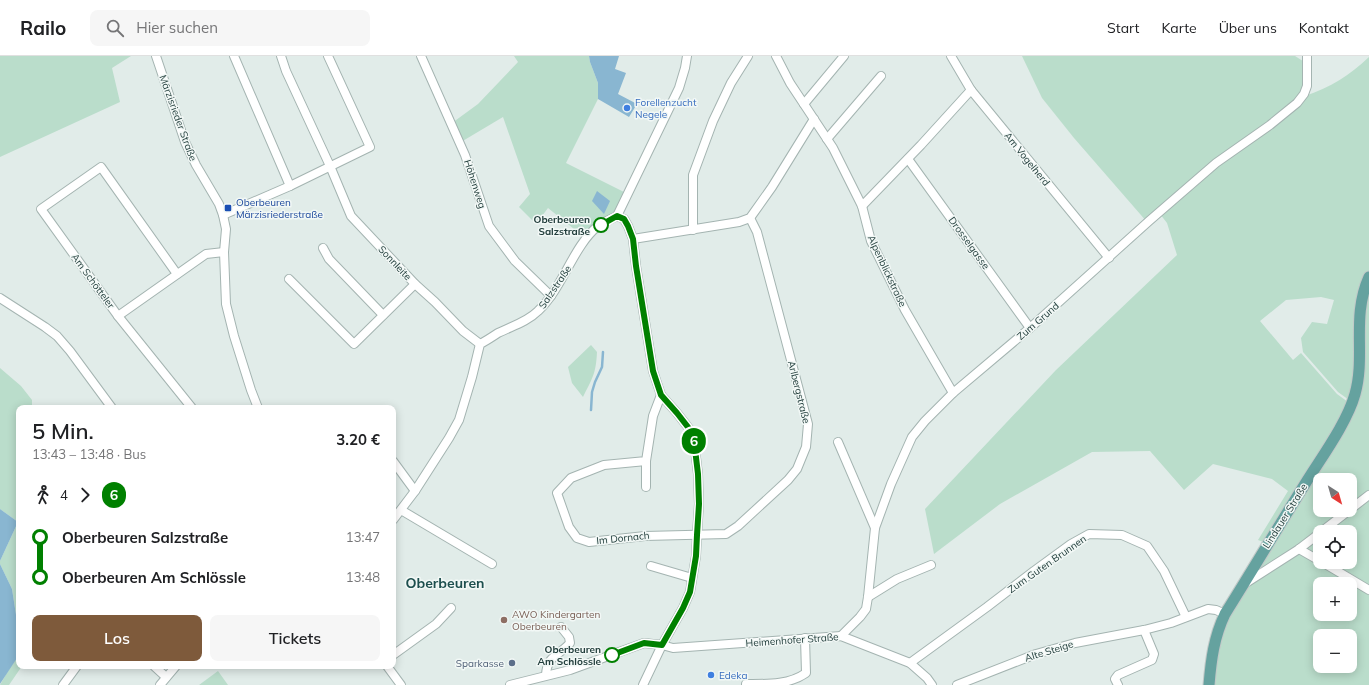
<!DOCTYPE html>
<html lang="de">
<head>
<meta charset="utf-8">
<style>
  body { margin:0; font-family:Mulish,sans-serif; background:#f6f6f6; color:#202124; height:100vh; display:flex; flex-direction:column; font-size:15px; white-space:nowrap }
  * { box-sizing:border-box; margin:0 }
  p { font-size:13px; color:#757577 }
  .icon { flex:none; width:22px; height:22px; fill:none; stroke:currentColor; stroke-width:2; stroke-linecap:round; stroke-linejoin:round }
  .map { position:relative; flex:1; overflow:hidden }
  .side { position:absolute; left:16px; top:349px; width:380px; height:264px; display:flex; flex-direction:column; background:#fff; border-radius:8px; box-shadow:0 2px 10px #0003 }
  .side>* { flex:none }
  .badge { padding:0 8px; border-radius:13px; font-size:14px; line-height:26px }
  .needle { width:26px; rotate:143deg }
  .buttons { position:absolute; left:1313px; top:417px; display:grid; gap:8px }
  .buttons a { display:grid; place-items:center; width:44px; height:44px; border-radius:8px; background:#fff; box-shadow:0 2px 10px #0003; font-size:20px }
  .map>.badge { position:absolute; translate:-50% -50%; box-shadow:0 0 0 2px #fff }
  .legs { display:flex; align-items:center; gap:6px; height:44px; padding:0 16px; font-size:13px }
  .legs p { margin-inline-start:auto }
  .overview { display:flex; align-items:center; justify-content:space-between; height:68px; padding:0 16px }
  h1 { font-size:22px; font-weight:600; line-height:30px }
  .primary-button { display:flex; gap:8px; margin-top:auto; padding:8px 16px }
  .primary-button a { flex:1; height:46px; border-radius:8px; background:#7e5a3b; color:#fff; font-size:16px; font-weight:600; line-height:46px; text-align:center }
  .primary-button a+a { background:#f6f6f6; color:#202124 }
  ul { padding:0 16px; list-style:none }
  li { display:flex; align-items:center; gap:14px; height:40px; font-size:15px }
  li i { display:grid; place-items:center; width:6px; height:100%; margin:0 5px; background:currentColor }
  li i::after { content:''; width:10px; height:10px; margin:-5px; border:3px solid; border-radius:50%; background:#fff }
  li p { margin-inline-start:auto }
  li:first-child i { background:linear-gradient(#0000 50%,currentColor 0) }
  li:last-child i { background:linear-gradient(currentColor 50%,#0000 0) }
  header { display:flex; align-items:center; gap:24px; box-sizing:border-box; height:56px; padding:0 20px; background:#fff; border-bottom:1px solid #e0e0e0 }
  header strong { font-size:19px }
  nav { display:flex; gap:22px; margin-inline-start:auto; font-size:14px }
  .search { width:280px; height:36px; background:#f6f6f6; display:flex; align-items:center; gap:10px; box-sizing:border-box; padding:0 14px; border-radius:8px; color:#757577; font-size:15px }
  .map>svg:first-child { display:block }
  .green { fill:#baddcb; fill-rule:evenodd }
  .water { fill:#89b6d1 }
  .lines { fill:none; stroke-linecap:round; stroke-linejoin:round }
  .stream { stroke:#89b6d1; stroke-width:2.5 }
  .minor-casing { stroke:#a4b4b1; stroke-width:10 }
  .major-casing { stroke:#c1c9c8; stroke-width:13 }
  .minor { stroke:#fff; stroke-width:8 }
  .major { stroke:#65a29f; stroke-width:11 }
  .line-1-casing { stroke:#fff; stroke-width:9 }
  .line-1 { stroke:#008000; stroke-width:6 }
  .shop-dot { fill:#3f7fe0; stroke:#f2f8f6; stroke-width:1.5 }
  .transit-dot { fill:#1a4fb4; stroke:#f2f8f6; stroke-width:1.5 }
  .stop-1-dot { fill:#fff; stroke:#008000; stroke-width:2 }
  .education-dot { fill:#8d6e63; stroke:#f2f8f6; stroke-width:1.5 }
  .service-dot { fill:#5c6f8a; stroke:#f2f8f6; stroke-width:1.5 }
  .labels { text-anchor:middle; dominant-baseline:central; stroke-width:3; stroke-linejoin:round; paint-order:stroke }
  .shop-label { font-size:10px; fill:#366cbe; stroke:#f2f8f6; text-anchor:start }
  .street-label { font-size:10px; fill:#213d3b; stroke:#f2f8f6 }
  .transit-label { font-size:10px; fill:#164399; stroke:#f2f8f6; text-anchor:start }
  .stop-label { font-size:10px; font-weight:bold; fill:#213d3b; stroke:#f2f8f6; text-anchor:end }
  .education-label { font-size:10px; fill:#785e54; stroke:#f2f8f6; text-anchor:start }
  .service-label { font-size:10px; fill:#4e5e75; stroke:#f2f8f6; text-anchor:end }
  .district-label { font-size:14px; font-weight:bold; fill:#1d4f4e; stroke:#f2f8f6 }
</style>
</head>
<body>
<header>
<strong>Railo</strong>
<div class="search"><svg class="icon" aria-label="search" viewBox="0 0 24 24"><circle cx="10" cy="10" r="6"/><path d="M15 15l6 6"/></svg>Hier suchen</div>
<nav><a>Start</a><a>Karte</a><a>Über uns</a><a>Kontakt</a></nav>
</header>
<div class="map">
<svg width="1369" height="629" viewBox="0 0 1369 629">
  <rect width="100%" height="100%" fill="#e1ece9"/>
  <!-- green -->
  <g class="green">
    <path d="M 0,0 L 131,0 L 112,12 L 120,46 L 0,101 Z"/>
    <path d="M 514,0 L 589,0 L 590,6 L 598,27 L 598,43 L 566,107 L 626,137 L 616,159 L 584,181 L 548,152 L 536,168 L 519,151 L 530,138 L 503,61 L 461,86 L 452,67 L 478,48 L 518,6 Z"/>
    <path d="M 1022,0 L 1295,0 L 1306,7 L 1303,37 L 1147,166 L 1074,82 L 1042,42 Z"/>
    <path d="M 1369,1 L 1369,216 L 1355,316 L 1349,344 L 1338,336 L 1303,296 L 1301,282 L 1312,266 L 1327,268 L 1334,244 L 1321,241 L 1286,244 L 1260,265 L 1293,304 L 1301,297 L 1337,338 L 1348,346 L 1340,363 L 1266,487 L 1258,484 L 1288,435 L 1272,423 L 1213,408 L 1184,434 L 1150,395 L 1092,396 L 1000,448 L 934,498 L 925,453 L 1056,314 L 1177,199 L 1167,167 L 1160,158 L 1305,40 C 1331,31 1349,20 1369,1 Z"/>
    <path d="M 1369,231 L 1369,437 L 1350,452 L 1350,424 L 1320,424 L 1320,454 L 1347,454 L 1298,491 L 1254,519 L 1348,366 L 1363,264 Z"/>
    <path d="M 591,289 L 597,296 C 596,318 592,323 583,341 L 572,327 L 568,311 Z"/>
    <path d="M 0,312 L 21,330 L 32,344 L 32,352 L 19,352 L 19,578 L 12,533 L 0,508 L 0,505 L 18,466 L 0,453 Z"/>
    <path d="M 1369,441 L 1369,629 L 1213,629 L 1222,574 L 1247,529 L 1320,479 L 1320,506 L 1350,506 L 1350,476 L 1324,476 ZM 1320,528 L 1350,528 L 1350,558 L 1320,558 ZM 1320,580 L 1350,580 L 1350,610 L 1320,610 Z"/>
    <path d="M 19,599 L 19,610 L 22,610 L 9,629 L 0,629 L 9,613 Z"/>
    <path d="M 218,615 L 228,629 L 199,629 Z"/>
  </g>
  <!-- water -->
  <g class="water">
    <path d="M 589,0 L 619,0 L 615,13 L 626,17 L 618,38 L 637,48 L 629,61 L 598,43 L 598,27 L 590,6 Z"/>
    <path d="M 597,135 L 610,145 L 604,158 L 592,145 Z"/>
    <path d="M 0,453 L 18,466 L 0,505 Z"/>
    <path d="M 0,508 L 12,533 L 19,578 L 19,599 L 0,628 Z"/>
  </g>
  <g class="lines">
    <!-- stream -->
    <path class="stream" d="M 591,354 L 592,336 L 595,326 L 602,311 L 603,296"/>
    <!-- minor casing -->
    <g class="minor-casing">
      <g id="minor">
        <path d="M 156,0 L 185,86 L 196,109 L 219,148 L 223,159 L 226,173 L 224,196 L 226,248 L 234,280 L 251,334 L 258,352"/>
        <path d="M 234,0 L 290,130"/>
        <path d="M 281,0 L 286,15 L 330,110 L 351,160 L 415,228 L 435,246 L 463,275 L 480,288"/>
        <path d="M 421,0 L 465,99 L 489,170 L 515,205 L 551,240"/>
        <path d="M 776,0 L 790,27 L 833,92 L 862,150 L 871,185 L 905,254 L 953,337"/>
        <path d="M 951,0 L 971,34 L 1109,202"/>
        <path d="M 804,48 L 844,0"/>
        <path d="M 827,83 L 881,20"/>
        <path d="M 908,103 L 1030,272"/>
        <path d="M 862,150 L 921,89 L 971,34"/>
        <path d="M 223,159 L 290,130 L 370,91 L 328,0"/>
        <path d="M 617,160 L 624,163 L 628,170 L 633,183 L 636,210 L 653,315 L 661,339 L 677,357 L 691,375 L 694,385 L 698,418 L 699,448 L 697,479 L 696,500 L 690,536 L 683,552 L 662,589 L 643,629"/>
        <path d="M 693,174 L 693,119 L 713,65 L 731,27 L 748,0"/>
        <path d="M 633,183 L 739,166 L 750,162 L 772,131 L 814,63"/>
        <path d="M 323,192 L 329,203 L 383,259"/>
        <path d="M 177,218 L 101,111 L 41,153 L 118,260 L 192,352"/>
        <path d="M 289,223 L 354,288 L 415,228"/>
        <path d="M 0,242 L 45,271 L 57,280 L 70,295 L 112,352"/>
        <path d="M 118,260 L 206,198 L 224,196"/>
        <path d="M 661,339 L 653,360 L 646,405 L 604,409 L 571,422 L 557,437 L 569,471 L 577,482 L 589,486 L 645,480 L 726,478 L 738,470 L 788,424 L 797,413 L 806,391 L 808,368 L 757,176 L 750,162"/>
        <path d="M 838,386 L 875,472"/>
        <path d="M 393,405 L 415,435"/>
        <path d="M 646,405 L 646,431"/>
        <path d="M 401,454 L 492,508"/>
        <path d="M 393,464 L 415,435 L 449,382 L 459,364 L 472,321 L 480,288 C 486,285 492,281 498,277 C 512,270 527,266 538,255 C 563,232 573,190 598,170 C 604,166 611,163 617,160 L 679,32 L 685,12 L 687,0"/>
        <path d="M 1321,476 L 1369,439"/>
        <path d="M 1299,493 L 1320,505"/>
        <path d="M 1322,506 L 1369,534"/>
        <path d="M 651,510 L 692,522"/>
        <path d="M 1246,527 L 1299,493 L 1320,477"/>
        <path d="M 868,541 L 897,523 L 931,509"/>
        <path d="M 841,580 L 860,561 L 866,553 L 868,541 L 875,472 L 891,428 L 912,381 L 925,365 L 953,337 L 1030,272 L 1149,165 L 1216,107 L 1270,69 L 1297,47 L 1304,38 L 1307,30 L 1307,0"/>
        <path d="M 393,599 L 436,568 L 451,552"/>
        <path d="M 910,607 L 987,551 L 1034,515 L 1071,488 L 1089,478 L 1122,479 L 1147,490 L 1164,515 L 1186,561"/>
        <path d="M 154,610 L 166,621"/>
        <path d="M 387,610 L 401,629"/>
        <path d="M 546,619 C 547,599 559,600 570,587 L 569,581 L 561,571"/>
        <path d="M 746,628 C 767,628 789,629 806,617 L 805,582"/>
        <path d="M 63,629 L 77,610"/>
        <path d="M 160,629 L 176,610"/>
        <path d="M 510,629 L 570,614 L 644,587 L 662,589 L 673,592 L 841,580 L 910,607 L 927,622 L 932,629"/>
        <path d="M 957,629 L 1036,598 L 1075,587 L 1144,574 L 1171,567 L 1208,553 L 1216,554 L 1225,558"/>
        <path d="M 1118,629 L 1115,623 L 1118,619 L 1152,604 L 1154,598 L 1144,574"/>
      </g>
    </g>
    <!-- major casing -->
    <g class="major-casing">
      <path id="major" d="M 1209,629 C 1211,604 1214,581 1225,558 C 1252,515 1278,471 1305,428 C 1321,402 1347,367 1355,338 C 1366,299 1351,261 1369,221"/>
    </g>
    <!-- minor -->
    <use href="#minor" class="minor"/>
    <!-- major -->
    <use href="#major" class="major"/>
  </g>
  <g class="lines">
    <!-- line-1 casing -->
    <g class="line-1-casing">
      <path id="line-1" d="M 601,169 L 617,160 L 624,163 L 628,170 L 633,183 L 636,210 L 653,315 L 661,339 L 677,357 L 691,375 L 694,385 L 698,418 L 699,448 L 697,479 L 696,500 L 690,536 L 683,552 L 662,589 L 644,587 L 612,599"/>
    </g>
    <!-- line-1 -->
    <use href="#line-1" class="line-1"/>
  </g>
  <!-- markers -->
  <g class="shop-dot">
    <circle cx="627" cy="52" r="4"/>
    <circle cx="711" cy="619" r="4"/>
  </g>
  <rect class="transit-dot" x="224" y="148" width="8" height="8" rx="2"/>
  <g class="stop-1-dot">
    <circle cx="601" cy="169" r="7"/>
    <circle cx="612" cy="599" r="7"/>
  </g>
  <circle class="education-dot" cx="504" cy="564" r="4"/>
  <circle class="service-dot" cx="512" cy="607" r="4"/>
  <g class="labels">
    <!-- shop labels -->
    <g class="shop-label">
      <text x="635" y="46">Forellenzucht<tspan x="635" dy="12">Negele</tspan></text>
      <text x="719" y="619">Edeka</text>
    </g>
    <!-- street labels -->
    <g class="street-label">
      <text transform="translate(178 62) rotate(70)">Märzisrieder Straße</text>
      <text transform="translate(1027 103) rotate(51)">Am Vogelherd</text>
      <text transform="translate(475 128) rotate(72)">Höhenweg</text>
      <text transform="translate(969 187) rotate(54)">Drosselgasse</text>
      <text transform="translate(395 207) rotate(47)">Sonnleite</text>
      <text transform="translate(887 215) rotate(65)">Alpenblickstraße</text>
      <text transform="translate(93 225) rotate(54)">Am Schötteler</text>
      <text transform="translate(555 231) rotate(-56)">Salzstraße</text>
      <text transform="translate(1038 265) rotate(-41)">Zum Grund</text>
      <text transform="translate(799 336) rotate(76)">Arlbergstraße</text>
      <text transform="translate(1285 460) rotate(-58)">Lindauer Straße</text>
      <text transform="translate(623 482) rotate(-6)">Im Dornach</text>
      <text transform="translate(1047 508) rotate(-35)">Zum Guten Brunnen</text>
      <text transform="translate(792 584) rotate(-4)">Heimenhofer Straße</text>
      <text transform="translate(1049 595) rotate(-17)">Alte Steige</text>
    </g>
    <!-- transit labels -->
    <g class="transit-label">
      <text x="236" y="146">Oberbeuren<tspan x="236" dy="12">Märzisriederstraße</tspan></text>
    </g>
    <!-- stop labels -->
    <g class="stop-label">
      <text x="590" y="163">Oberbeuren<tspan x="590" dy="12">Salzstraße</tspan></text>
      <text x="601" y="593">Oberbeuren<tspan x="601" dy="12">Am Schlössle</tspan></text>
    </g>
    <!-- education labels -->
    <g class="education-label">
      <text x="512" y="558">AWO Kindergarten<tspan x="512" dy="12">Oberbeuren</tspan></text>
    </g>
    <!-- service labels -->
    <g class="service-label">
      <text x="504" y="607">Sparkasse</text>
    </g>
    <!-- district labels -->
    <g class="district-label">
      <text x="445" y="527">Oberbeuren</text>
    </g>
  </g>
</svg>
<div class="buttons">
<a><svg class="needle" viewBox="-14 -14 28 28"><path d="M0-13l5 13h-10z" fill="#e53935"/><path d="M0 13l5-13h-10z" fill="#757577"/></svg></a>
<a><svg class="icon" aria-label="locate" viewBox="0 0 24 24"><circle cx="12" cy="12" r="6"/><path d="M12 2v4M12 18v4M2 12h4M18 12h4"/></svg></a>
<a>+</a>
<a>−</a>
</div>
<b class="badge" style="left:694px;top:385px;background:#008000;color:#fff">6</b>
<section class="side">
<div class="overview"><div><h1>5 Min.</h1><p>13:43 – 13:48 · Bus</p></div><b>3.20 €</b></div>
<div class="legs"><svg class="icon" aria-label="walk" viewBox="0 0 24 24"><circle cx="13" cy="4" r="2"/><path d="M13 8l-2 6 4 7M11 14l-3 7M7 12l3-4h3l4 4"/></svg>4<svg class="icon" aria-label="forward" viewBox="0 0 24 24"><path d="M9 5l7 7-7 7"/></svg><b class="badge" style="background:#008000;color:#fff">6</b></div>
<ul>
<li><i style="color:#008000"></i><b>Oberbeuren Salzstraße</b><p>13:47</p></li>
<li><i style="color:#008000"></i><b>Oberbeuren Am Schlössle</b><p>13:48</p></li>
</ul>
<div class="primary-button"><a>Los</a><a>Tickets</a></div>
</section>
</div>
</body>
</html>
